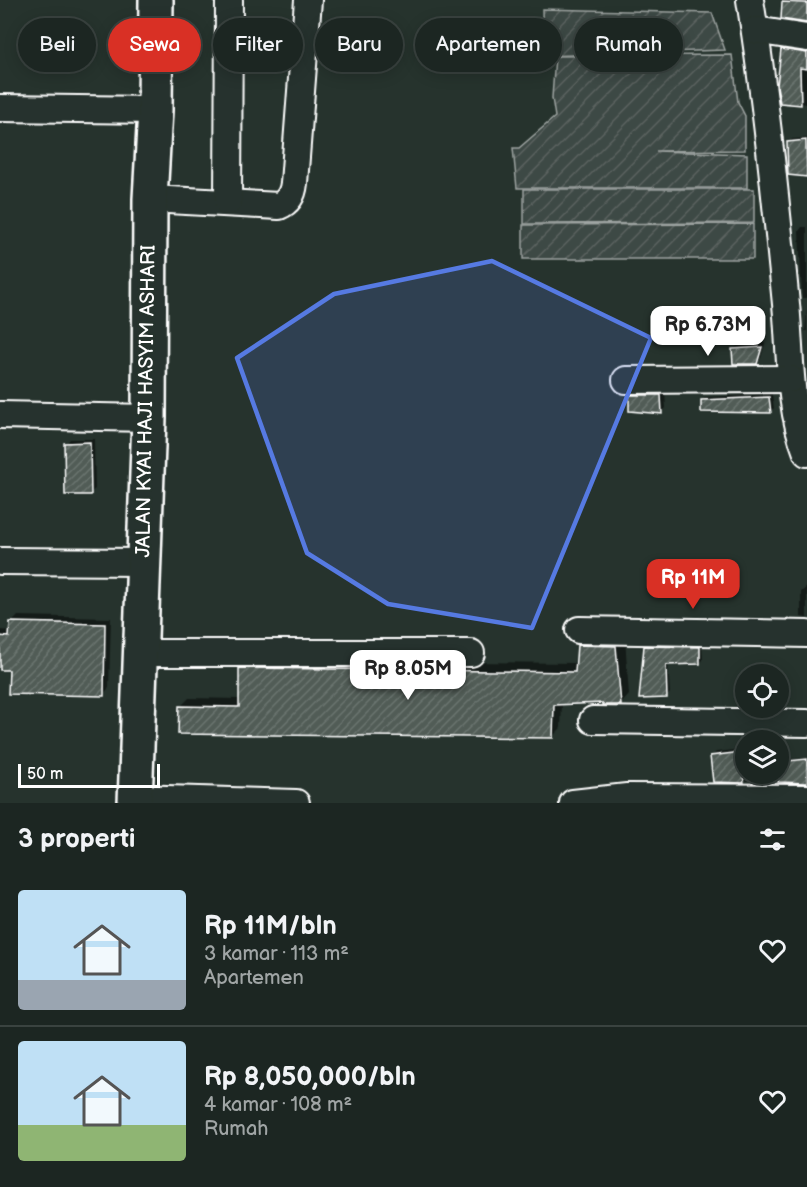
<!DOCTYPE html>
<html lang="id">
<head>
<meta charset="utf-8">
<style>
  body { margin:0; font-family:"Balsamiq Sans",sans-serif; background:#29322f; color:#f1f3f6; height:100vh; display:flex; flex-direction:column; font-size:22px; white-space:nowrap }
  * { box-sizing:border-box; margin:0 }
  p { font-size:20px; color:#a0a5a5 }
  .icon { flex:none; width:33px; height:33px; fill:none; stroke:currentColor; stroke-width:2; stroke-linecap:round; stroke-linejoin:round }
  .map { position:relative; height:803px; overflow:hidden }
  .side { display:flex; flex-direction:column; background:#1c2622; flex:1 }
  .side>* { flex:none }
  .hud { position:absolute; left:18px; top:18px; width:771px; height:54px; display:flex; gap:12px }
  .buttons { position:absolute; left:735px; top:664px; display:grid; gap:12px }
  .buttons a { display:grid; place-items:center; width:54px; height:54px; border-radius:50%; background:#1c2622; box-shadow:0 3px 15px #0003,0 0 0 2px #3a4340; font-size:30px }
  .scale { position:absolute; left:18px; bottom:15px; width:142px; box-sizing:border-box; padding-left:6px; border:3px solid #fff; border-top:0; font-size:16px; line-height:21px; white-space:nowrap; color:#fff; -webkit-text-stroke:4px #26332d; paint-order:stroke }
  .price { position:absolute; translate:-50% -51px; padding:0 14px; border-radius:12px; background:#fff; color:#222; font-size:20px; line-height:39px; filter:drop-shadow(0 2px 3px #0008) }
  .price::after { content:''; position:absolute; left:50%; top:36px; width:18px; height:14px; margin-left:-9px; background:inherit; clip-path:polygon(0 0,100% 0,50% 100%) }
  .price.on { background:#d93025; color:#fff }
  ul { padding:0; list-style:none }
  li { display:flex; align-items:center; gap:18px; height:150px; padding:0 18px }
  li+li { border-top:2px solid #3a4340 }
  li span { display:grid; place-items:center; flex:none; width:168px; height:120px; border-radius:6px; color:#555 }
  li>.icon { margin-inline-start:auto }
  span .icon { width:72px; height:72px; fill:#fffc; stroke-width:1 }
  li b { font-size:26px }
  h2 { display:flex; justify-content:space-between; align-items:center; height:72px; padding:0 18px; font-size:26px }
  .chip { padding:0 21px; border-radius:27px; background:#1c2622; box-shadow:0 3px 15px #0003,0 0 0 2px #3a4340; font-size:21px; line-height:54px }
  .chip.on { background:#d93025; color:#fff }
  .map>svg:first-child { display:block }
  .garden { fill:url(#garden-furrows); stroke:#9ea4a2; stroke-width:1.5 }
  .shadow { fill:#0007 }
  .building { fill:url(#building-hatch); stroke:#fff; stroke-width:1.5 }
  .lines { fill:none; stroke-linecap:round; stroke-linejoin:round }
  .minor-casing { stroke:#fff; stroke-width:30 }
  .highway-casing { stroke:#fff; stroke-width:38 }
  .minor { stroke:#26332d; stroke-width:26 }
  .highway { stroke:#26332d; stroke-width:33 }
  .marked { fill:#567ae2; fill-opacity:0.2; stroke:#567ae2; stroke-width:4.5; stroke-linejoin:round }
  .labels { text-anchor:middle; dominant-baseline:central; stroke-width:5; stroke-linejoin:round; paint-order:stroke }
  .street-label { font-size:20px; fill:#fff; stroke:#26332d }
</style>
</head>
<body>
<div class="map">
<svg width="807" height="803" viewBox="0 0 807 803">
  <defs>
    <pattern id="garden-furrows" width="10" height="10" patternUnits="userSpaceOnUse" patternTransform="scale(1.5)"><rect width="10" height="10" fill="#3e4944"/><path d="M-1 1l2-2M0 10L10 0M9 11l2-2" fill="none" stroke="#5b6460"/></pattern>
    <pattern id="building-hatch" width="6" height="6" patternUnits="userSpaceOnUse" patternTransform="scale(1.5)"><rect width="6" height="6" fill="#515c57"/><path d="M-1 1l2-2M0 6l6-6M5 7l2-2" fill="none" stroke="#6b7470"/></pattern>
  </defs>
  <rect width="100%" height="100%" fill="#26332d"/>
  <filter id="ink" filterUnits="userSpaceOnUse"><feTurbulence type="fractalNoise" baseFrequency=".0167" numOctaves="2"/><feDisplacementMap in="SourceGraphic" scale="12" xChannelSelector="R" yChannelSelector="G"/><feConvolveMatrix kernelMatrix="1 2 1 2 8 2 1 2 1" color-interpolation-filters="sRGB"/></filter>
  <g filter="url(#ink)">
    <g class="garden">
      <path d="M 542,9 L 712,13 L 725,50 L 543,56 Z"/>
      <path d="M 732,55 L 738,102 L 745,116 L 745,150 L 656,151 L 747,154 L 747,188 L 517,188 L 513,148 L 519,148 L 555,117 L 552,98 L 555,56 Z"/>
      <path d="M 524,189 L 754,189 L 754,223 L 524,224 Z"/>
      <path d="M 753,224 L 753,259 L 523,259 L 523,225 Z"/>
    </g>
    <g class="shadow">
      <path d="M 783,0 L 807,0 L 807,22 L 783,18 Z"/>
      <path d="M 786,46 L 807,48 L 807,104 L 781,101 L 783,50 Z"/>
      <path d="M 807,138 L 807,175 L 789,173 L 789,143 L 792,139 Z"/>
      <path d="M 802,227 L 807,227 L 807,298 L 802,298 L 799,231 Z"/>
      <path d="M 807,309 L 807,331 L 805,331 Z"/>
      <path d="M 765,343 L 761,358 L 757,363 L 734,349 L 738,345 Z"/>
      <path d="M 635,391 L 665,391 L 666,408 L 662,412 L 630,396 Z"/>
      <path d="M 772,394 L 774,408 L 770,412 L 702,400 L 706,397 Z"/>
      <path d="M 70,439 L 94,439 L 95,489 L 90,493 L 66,444 Z"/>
      <path d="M 807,587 L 807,618 L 801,617 L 801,592 Z"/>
      <path d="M 18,616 L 111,618 L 109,688 L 103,694 L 10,669 L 0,669 L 0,630 L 11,631 L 11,623 Z"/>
      <path d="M 587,636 L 625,638 L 629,695 L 621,704 L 604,701 L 562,704 L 561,728 L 553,736 L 180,707 L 189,698 L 240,699 L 240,669 L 249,660 L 577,663 L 578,645 Z"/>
      <path d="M 648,644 L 702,645 L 703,660 L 700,663 L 668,664 L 670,693 L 667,696 L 645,647 Z"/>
      <path d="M 744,749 L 746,774 L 778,774 L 778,760 L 807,758 L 807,783 L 770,780 L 714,781 L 712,756 L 716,752 Z"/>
    </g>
    <g class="building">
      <path d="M 782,2 L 807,3 L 807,23 L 781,19 Z"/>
      <path d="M 781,49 L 807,53 L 807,69 L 800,68 L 801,105 L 780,103 L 777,86 Z"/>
      <path d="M 806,140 L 807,177 L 788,175 L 787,142 Z"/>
      <path d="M 762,347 L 757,364 L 733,364 L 732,349 Z"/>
      <path d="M 629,395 L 661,395 L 662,414 L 629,411 Z"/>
      <path d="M 769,397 L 771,413 L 701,412 L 701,400 Z"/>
      <path d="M 90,442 L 91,495 L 65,495 L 64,443 Z"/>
      <path d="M 10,622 L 105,624 L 104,696 L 8,694 L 9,670 L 0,670 L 0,636 L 9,637 Z"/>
      <path d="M 577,645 L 616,646 L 621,705 L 602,705 L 602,703 L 554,705 L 553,738 L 178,734 L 179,706 L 239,707 L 239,668 L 575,672 Z"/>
      <path d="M 644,646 L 700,647 L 700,664 L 666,665 L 667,698 L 639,699 Z"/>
      <path d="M 741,752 L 744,783 L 713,782 L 710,756 Z"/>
      <path d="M 807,759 L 807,783 L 778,782 L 778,762 Z"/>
    </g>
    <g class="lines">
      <defs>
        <g id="minor">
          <path d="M 750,0 C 766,101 776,203 786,304 C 791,355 788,405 807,453"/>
          <path d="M 755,30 L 807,38"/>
          <path d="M 231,34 L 306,40"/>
          <path d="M 0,108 L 155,110"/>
          <path d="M 150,199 L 279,206 C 289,202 293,193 294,183 L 308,0"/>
          <path d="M 228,202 L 229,0"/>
          <path d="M 626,380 L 790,379"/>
          <path d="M 0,415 L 149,418"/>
          <path d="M 0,561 L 143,562"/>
          <path d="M 579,630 L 807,634"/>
          <path d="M 140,653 L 471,653"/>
          <path d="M 593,720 L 807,723"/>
          <path d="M 135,798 L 296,803"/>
          <path d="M 573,803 L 627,797 L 807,798"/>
        </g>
        <path id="highway" d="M 135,803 L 149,418 L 150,199 L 155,110 L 156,0"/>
      </defs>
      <use href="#minor" class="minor-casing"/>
      <use href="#highway" class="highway-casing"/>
      <use href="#minor" class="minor"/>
      <use href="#highway" class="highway"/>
    </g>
  </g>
  <path class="marked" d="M 492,261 L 651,338 L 532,628 L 388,604 L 307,553 L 237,358 L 334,294 Z"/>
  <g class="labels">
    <g class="street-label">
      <text transform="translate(146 401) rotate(-89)">JALAN KYAI HAJI HASYIM ASHARI</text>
    </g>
  </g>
</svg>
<div class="buttons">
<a><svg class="icon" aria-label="locate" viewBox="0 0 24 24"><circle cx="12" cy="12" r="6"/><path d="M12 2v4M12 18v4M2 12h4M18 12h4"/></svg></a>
<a><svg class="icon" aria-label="layers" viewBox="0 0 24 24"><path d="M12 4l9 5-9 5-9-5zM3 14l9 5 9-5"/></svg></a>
</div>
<div class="scale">50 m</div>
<b class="price" style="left:708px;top:357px">Rp 6.73M</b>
<b class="price on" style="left:693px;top:610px">Rp 11M</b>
<b class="price" style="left:408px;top:701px">Rp 8.05M</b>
<div class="hud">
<a class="chip">Beli</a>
<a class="chip on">Sewa</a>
<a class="chip">Filter</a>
<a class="chip">Baru</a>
<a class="chip">Apartemen</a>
<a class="chip">Rumah</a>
</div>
</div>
<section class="side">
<h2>3 properti<svg class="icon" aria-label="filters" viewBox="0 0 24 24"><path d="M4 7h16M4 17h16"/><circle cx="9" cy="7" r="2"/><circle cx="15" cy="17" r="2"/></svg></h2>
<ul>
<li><span style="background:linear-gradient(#bfe0f5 75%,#9aa5b1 0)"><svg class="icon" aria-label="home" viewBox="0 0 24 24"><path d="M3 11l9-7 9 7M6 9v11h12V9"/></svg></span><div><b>Rp 11M/bln</b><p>3 kamar · 113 m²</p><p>Apartemen</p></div><svg class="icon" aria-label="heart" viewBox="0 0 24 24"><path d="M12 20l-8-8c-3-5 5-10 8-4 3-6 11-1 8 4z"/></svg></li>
<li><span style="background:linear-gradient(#bfe0f5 70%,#8fb573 0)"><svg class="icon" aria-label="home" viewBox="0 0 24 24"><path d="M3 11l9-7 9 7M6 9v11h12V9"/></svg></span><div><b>Rp 8,050,000/bln</b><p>4 kamar · 108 m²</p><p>Rumah</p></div><svg class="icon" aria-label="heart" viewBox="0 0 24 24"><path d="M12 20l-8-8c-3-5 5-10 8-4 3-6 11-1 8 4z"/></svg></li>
</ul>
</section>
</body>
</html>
